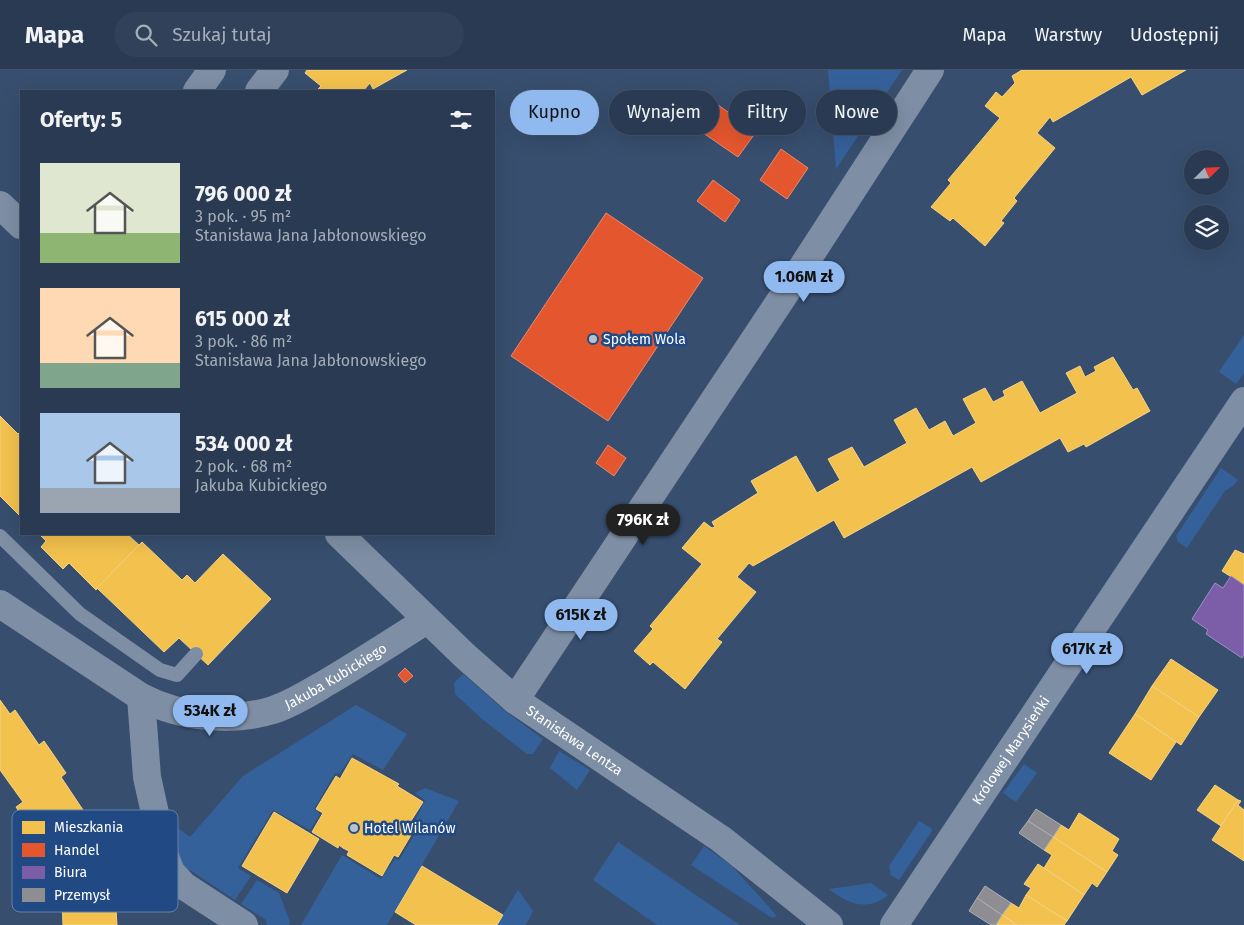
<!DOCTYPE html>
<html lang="pl">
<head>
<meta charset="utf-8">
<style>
  body { margin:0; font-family:"Fira Sans",sans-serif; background:#314159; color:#f1f3f6; height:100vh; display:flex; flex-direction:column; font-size:19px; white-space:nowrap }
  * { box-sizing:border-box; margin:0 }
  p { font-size:16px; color:#a5adb8 }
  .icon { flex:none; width:28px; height:28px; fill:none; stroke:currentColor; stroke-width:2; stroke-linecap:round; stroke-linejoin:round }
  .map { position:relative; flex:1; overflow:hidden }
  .side { position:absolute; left:20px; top:20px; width:475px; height:445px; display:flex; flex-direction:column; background:#293a52; border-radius:0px; box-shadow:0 5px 20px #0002,0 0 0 1px #455469 }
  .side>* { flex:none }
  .top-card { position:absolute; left:510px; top:20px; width:475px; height:45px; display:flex; gap:10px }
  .needle { width:32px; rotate:66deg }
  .buttons { position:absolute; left:1184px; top:80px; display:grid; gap:10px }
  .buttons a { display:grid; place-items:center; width:45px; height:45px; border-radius:50%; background:#293a52; box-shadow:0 5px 20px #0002,0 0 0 1px #455469; font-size:25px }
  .price { position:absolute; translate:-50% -42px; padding:0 11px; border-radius:18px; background:#90b9f0; color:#111; font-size:16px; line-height:32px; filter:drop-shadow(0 1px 2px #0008) }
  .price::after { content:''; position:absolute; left:50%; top:30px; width:15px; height:11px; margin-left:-8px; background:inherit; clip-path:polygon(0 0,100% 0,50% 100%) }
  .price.active { background:#222; color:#fff }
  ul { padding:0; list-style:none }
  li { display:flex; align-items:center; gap:15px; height:125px; padding:0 20px }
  li span { display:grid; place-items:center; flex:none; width:140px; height:100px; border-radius:0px; color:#555 }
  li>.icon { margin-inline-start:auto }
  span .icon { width:60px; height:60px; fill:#fffc; stroke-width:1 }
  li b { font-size:21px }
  h2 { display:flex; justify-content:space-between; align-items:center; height:60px; padding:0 20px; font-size:21px }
  .chip { padding:0 18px; border-radius:22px; background:#293a52; box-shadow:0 5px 20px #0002,0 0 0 1px #455469; font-size:18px; line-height:45px }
  .chip.active { background:#90b9f0; color:#111 }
  header { display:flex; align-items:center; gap:30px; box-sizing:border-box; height:70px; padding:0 25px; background:#293a52; border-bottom:1px solid #455469 }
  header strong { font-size:24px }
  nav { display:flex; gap:28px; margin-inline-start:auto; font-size:18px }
  .search { width:350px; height:45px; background:#314159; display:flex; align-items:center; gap:12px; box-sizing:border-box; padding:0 18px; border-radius:28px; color:#a5adb8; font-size:19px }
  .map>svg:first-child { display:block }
  .green { fill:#35619a }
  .homes { fill:#f2c14e; stroke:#f6d483 }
  .shops { fill:#e4572e; stroke:#ec896d }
  .offices { fill:#7b5ea7; stroke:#a38ec1 }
  .industry { fill:#8d8d92; stroke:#afafb3 }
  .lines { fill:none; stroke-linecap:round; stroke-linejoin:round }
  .lane { stroke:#7e8ea4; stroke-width:14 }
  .street { stroke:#7e8ea4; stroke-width:28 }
  .poi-dot { fill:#b9c1cc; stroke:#214a84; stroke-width:2 }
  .labels { text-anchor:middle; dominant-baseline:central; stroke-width:5; stroke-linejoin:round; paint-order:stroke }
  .poi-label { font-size:14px; fill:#fff; stroke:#214a84; text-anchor:start }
  .street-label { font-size:14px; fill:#fff; stroke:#214a84 }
  .key { fill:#214a84; stroke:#6480a9; stroke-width:1 }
  .key-label { font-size:14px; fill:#fff }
</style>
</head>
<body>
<header>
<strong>Mapa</strong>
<div class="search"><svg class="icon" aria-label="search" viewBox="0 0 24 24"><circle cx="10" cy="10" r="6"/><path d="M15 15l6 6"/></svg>Szukaj tutaj</div>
<nav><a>Mapa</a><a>Warstwy</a><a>Udostępnij</a></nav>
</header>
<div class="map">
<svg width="1244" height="855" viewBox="0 0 1244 855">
  <rect width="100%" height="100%" fill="#374e6e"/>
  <g class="green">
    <path d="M 828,0 L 902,0 L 836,99 Z"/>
    <path d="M 1244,265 L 1244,303 L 1236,314 L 1219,302 Z"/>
    <path d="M 1221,398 L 1238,410 L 1234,415 L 1225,421 L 1187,478 L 1178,472 L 1176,466 Z"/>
    <path d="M 463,604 L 505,641 L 543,669 L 533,684 L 527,684 L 482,649 L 455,624 L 454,613 Z"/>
    <path d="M 356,635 L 407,664 L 383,700 L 353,684 L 339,704 L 335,703 L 314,739 L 320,744 L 310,760 L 273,740 L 238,798 L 251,806 L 235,830 L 190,800 L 183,807 L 171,753 L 190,767 L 243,706 Z"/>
    <path d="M 559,681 L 590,700 L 577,720 L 550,698 Z"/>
    <path d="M 1024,694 L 1037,703 L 1016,732 L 1003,723 Z"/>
    <path d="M 425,718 L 459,731 L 387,855 L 301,855 L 342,785 L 381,809 L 395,789 L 399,790 L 421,754 L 415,751 L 425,730 L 415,723 Z"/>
    <path d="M 919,751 L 931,758 L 932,761 L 899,810 L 891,805 L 889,796 Z"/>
    <path d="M 618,772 L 740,855 L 657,855 L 593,810 Z"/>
    <path d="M 704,776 L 732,796 L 777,846 L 772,848 L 691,795 Z"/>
    <path d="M 257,810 L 279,823 L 290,852 L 289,855 L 267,855 L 266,850 L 241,834 Z"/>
    <path d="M 871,813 L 888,825 C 868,842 848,834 829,819 Z"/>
    <path d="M 518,820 L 533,841 L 526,855 L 497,855 Z"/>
  </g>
  <g class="homes">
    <path d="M 307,0 L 407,0 L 373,19 L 370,13 L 363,21 L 316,21 L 321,16 L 305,3 Z"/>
    <path d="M 1022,0 L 1186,0 L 1142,25 L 1131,7 L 1053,52 L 1050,47 L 1037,63 L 1055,78 L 1014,128 L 1017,131 L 1001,151 L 1004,153 L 985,176 L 953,148 L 950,151 L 931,137 L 951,113 L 948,110 L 1000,48 L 985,36 L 996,22 L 1002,27 L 1015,13 L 1012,6 Z"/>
    <path d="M 1113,287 L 1133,320 L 1137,318 L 1150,341 L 1086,377 L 1084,374 L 1068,382 L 1060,368 L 981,412 L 972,397 L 844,468 L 834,450 L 753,496 L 749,493 L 737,507 L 756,522 L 717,569 L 722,572 L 685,619 L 653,592 L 650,595 L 634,581 L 653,559 L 650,556 L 702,494 L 682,478 L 704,452 L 712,458 L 715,457 L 712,452 L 758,423 L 751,411 L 796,386 L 817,423 L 840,410 L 828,389 L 852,377 L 864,397 L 907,373 L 894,350 L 916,338 L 929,360 L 945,351 L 953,366 L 976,353 L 963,329 L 985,318 L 993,332 L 1005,326 L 1003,321 L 1022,311 L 1040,343 L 1077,323 L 1066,303 L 1080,296 L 1085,307 L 1096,301 L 1094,297 Z"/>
    <path d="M 0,346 L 18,364 L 21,361 L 21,447 L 0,426 Z"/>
    <path d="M 39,464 L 127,464 L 139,475 L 96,520 L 69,493 L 63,499 L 41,477 L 46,471 Z"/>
    <path d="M 142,472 L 182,510 L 187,505 L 195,513 L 223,484 L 271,529 L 208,595 L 179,568 L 164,582 L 97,518 Z"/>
    <path d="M 1235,480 L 1244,484 L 1244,515 L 1222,501 Z"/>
    <path d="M 1171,589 L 1218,620 L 1199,647 L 1152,616 Z"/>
    <path d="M 1152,616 L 1199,647 L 1181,675 L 1135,644 Z"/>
    <path d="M 0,630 L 10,644 L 15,640 L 39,675 L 44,671 L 66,703 L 61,707 L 91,752 L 46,782 L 16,737 L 23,732 L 0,700 Z"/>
    <path d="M 1135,644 L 1176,672 L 1151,710 L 1109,683 Z"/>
    <path d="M 352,688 L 399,714 L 397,716 L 423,732 L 411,751 L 417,755 L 398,787 L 394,785 L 382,806 L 347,785 L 349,781 L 343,778 L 339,775 L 338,778 L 312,762 L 323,743 L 316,739 L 336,706 L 340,709 Z"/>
    <path d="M 1215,715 L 1238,730 L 1221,756 L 1197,740 Z"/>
    <path d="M 1238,730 L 1241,731 L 1238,735 L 1244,740 L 1244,791 L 1212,770 Z"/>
    <path d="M 274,742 L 319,769 L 287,823 L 242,796 Z"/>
    <path d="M 1079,743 L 1119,769 L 1112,781 L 1118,785 L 1107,802 L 1053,767 L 1061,755 L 1069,760 Z"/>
    <path d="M 1053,767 L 1107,802 L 1097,817 L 1092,813 L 1084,825 L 1044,798 L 1052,785 L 1044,780 Z"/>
    <path d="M 1038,794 L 1084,825 L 1067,851 L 1026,825 L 1031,818 L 1024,814 Z"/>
    <path d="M 422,796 L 503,845 L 497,855 L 416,855 L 395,842 Z"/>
    <path d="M 115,824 L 117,855 L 63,855 L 62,826 Z"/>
    <path d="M 1026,825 L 1067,851 L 1064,855 L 1017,855 L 1002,845 L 1011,833 L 1019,838 Z"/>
    <path d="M 1002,845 L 1017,855 L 996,855 Z"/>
  </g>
  <g class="shops">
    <path d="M 714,32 L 756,62 L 738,87 L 696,58 Z"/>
    <path d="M 781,79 L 808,98 L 787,129 L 760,110 Z"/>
    <path d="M 713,110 L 740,130 L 725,152 L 697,131 Z"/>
    <path d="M 606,143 L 703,208 L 608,351 L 511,286 Z"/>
    <path d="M 608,375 L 626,388 L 614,406 L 596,393 Z"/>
    <path d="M 405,598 L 413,606 L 405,613 L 398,605 Z"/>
  </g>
  <path class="offices" d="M 1231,506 L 1244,515 L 1244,584 L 1242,588 L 1206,564 L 1208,560 L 1192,549 L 1215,513 L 1223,518 Z"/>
  <g class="industry">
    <path d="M 1036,739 L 1061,755 L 1053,767 L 1028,751 Z"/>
    <path d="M 1028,751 L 1053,767 L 1044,780 L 1019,763 Z"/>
    <path d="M 985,816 L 1011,833 L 1002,845 L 977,828 Z"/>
    <path d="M 977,828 L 1002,845 L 996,855 L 991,855 L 969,841 Z"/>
  </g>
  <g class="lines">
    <path class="lane" d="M 0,466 L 80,544 L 160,600 L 177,605 L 196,584"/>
    <g class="street">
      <path d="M 197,21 L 212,0"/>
      <path d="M 259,21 L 275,0"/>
      <path d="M 0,135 L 21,155"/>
      <path id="s1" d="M 339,464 L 465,586 L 515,630 L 721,769 L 829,855"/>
      <path id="s2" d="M 0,534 L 141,627 C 179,647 232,653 273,640 C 294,633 312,621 331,610 C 363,591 395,570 427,550"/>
      <path d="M 141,627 L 147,707 L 164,784 L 171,802 L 184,816 L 244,855"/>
      <path d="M 515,630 L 794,210 L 930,0"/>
      <path id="s3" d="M 894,855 L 1244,331"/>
    </g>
  </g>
  <g class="poi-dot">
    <circle cx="593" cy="269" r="5"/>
    <circle cx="354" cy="758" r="5"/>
  </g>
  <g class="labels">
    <g class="poi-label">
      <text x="603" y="269">Społem Wola</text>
      <text x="364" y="758">Hotel Wilanów</text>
    </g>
    <g class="street-label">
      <text stroke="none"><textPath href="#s2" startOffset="376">Jakuba Kubickiego</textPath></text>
      <text stroke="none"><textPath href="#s1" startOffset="314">Stanisława Lentza</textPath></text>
      <text stroke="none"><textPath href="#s3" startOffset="210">Królowej Marysieńki</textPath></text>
    </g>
  </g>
  <rect x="12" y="740" width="166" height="102" rx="8" class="key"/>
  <rect x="22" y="751" width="23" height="13" fill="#f2c14e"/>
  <rect x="22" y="773" width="23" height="14" fill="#e4572e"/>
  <rect x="22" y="796" width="23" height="13" fill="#7b5ea7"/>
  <rect x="22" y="818" width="23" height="14" fill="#8d8d92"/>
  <g class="key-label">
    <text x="54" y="762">Mieszkania</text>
    <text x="54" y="785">Handel</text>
    <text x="54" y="807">Biura</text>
    <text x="54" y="830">Przemysł</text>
  </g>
</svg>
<div class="buttons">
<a><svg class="needle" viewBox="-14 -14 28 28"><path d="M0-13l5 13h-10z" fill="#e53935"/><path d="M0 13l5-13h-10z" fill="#a5adb8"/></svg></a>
<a><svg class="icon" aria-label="layers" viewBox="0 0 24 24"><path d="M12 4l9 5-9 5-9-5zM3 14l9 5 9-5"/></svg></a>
</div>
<b class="price" style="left:804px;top:233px">1.06M zł</b>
<b class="price active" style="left:643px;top:476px">796K zł</b>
<b class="price" style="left:581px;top:571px">615K zł</b>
<b class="price" style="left:1087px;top:605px">617K zł</b>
<b class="price" style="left:210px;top:667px">534K zł</b>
<div class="top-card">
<a class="chip active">Kupno</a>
<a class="chip">Wynajem</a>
<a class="chip">Filtry</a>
<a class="chip">Nowe</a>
</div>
<section class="side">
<h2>Oferty: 5<svg class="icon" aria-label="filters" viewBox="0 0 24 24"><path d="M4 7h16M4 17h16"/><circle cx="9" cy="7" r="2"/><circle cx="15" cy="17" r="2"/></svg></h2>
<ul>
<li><span style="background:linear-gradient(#dfe7d0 70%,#8fb573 0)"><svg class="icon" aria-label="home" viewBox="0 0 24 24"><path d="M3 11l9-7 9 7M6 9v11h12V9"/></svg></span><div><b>796 000 zł</b><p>3 pok. · 95 m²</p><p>Stanisława Jana Jabłonowskiego</p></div></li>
<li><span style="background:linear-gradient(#ffd9b3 75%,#7fa58c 0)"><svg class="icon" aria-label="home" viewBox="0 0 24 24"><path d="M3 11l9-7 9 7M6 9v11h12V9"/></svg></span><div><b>615 000 zł</b><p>3 pok. · 86 m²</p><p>Stanisława Jana Jabłonowskiego</p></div></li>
<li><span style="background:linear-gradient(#a9c7e8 75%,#9aa5b1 0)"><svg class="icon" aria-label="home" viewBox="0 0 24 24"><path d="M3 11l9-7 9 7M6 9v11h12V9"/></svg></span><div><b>534 000 zł</b><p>2 pok. · 68 m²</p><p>Jakuba Kubickiego</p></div></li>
</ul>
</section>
</div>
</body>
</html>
